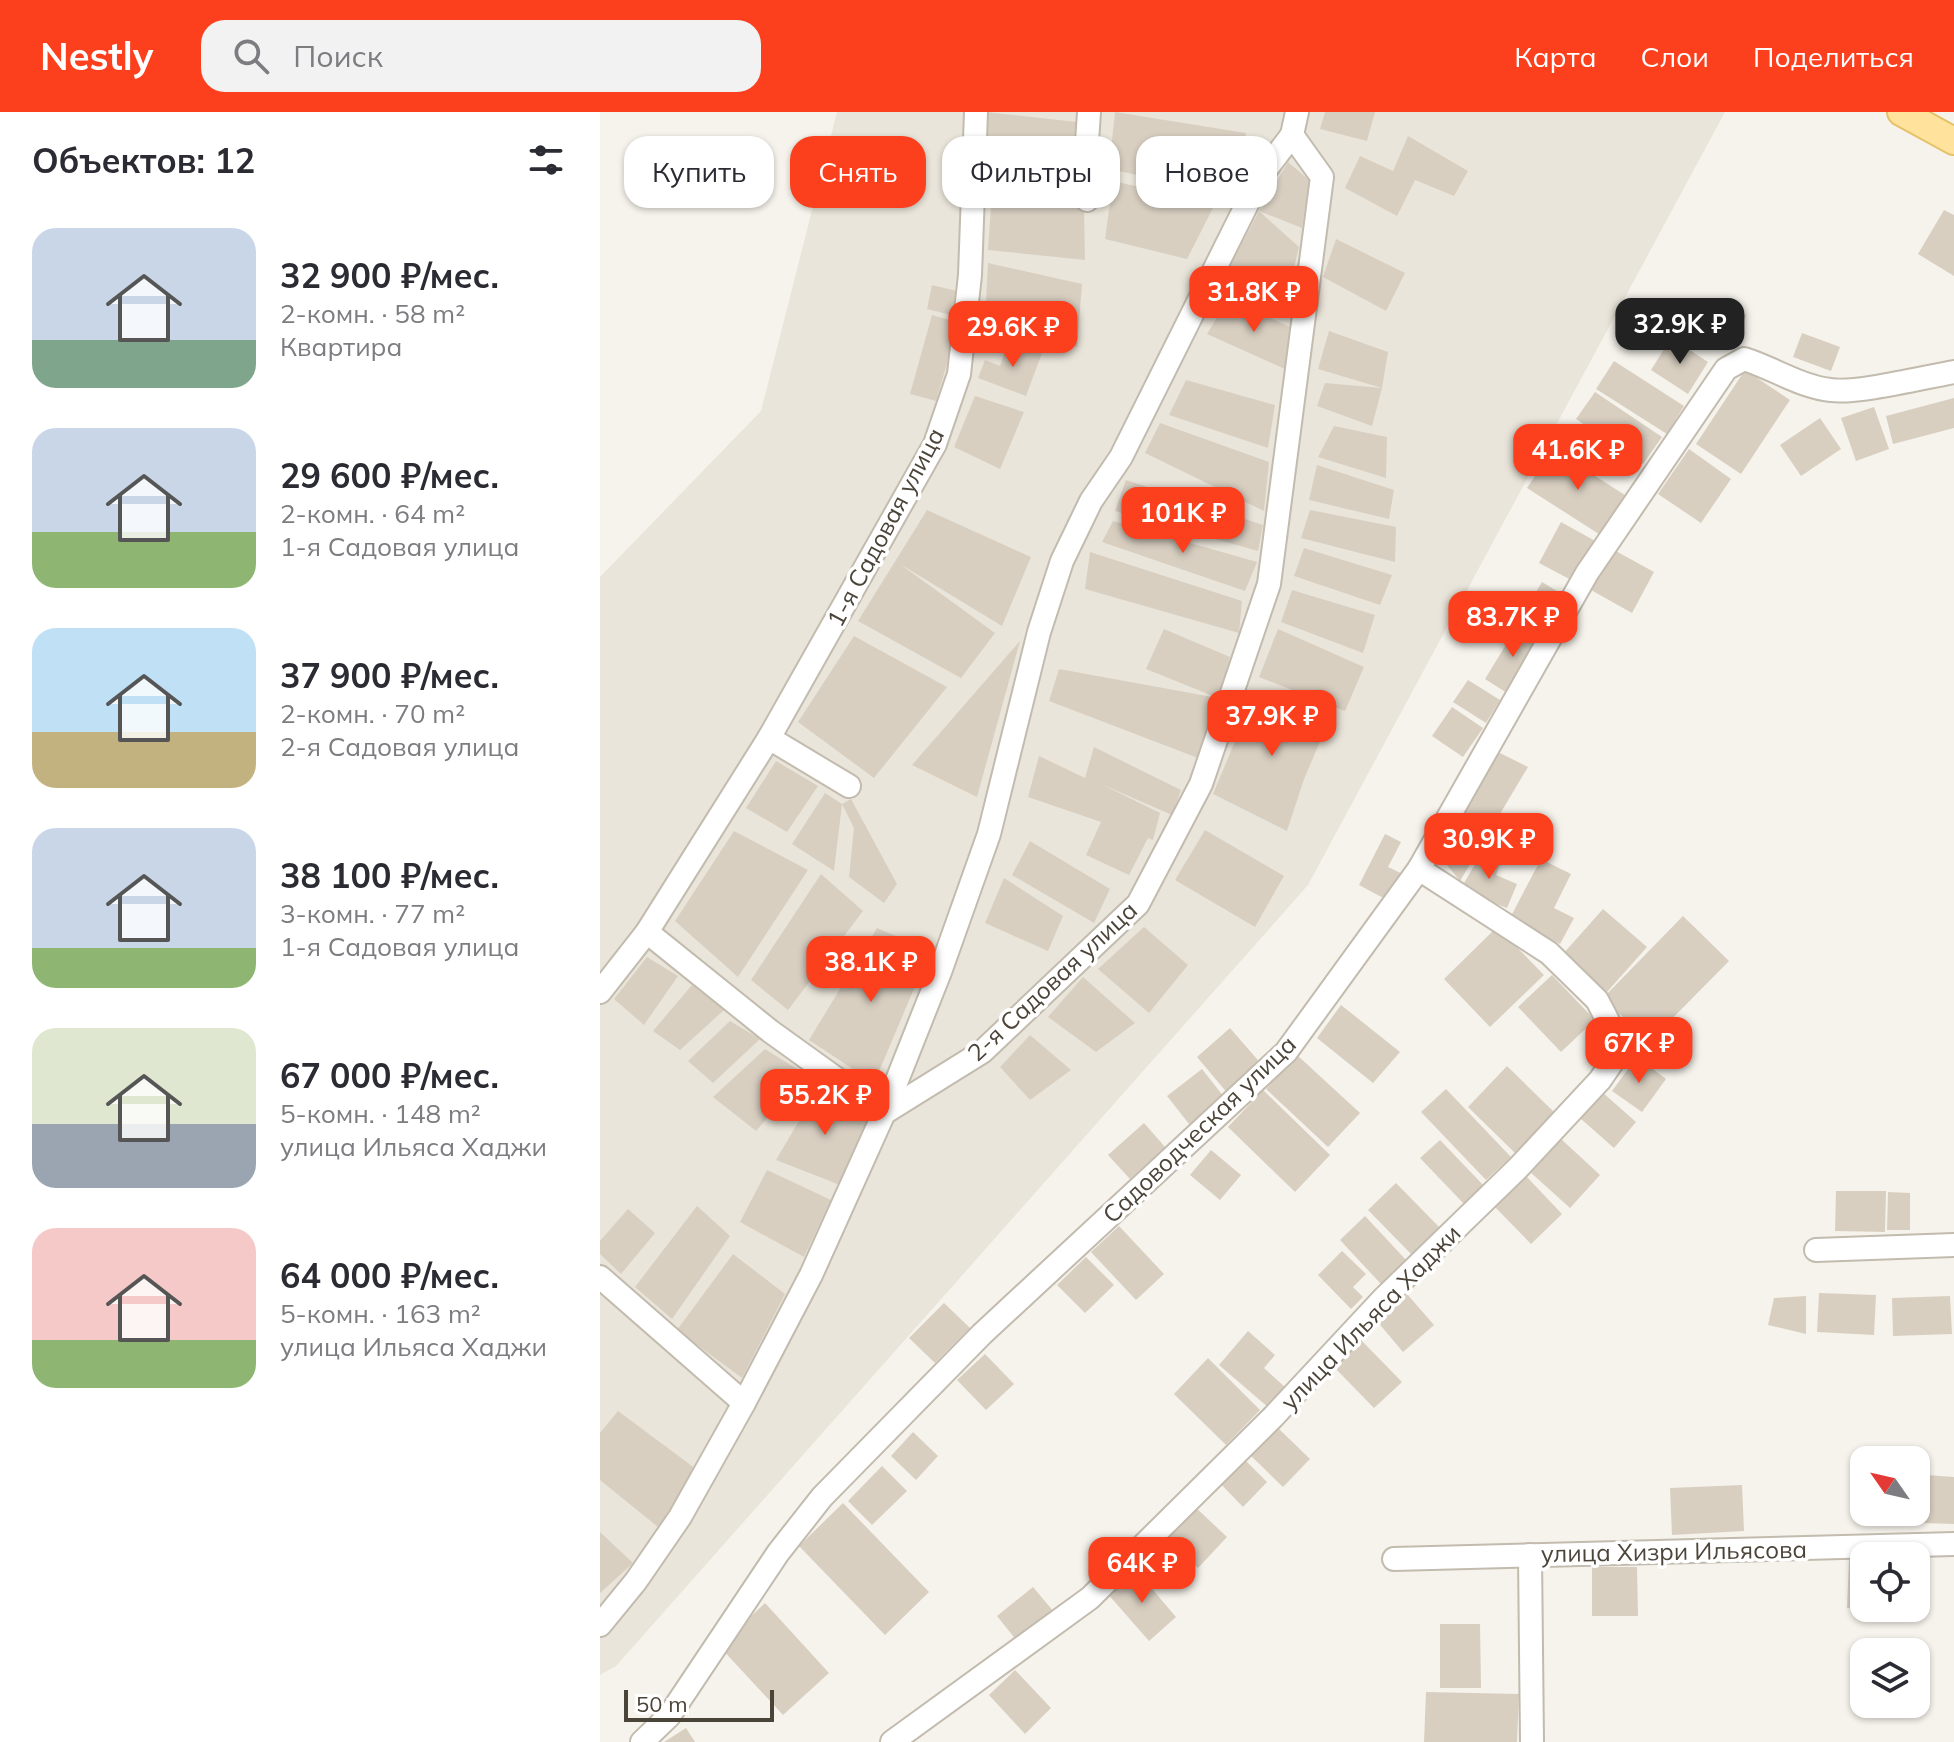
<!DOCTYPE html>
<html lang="ru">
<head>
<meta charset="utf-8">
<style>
  body { margin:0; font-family:Mulish,sans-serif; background:#f2f2f3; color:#2b2b33; height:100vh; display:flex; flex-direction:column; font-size:30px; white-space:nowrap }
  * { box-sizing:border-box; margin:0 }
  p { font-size:26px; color:#7c7c81 }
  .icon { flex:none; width:44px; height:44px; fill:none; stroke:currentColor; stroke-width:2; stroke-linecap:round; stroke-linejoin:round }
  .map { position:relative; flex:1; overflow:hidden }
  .drawer { display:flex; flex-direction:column; background:#fff; width:600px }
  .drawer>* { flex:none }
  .top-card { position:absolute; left:24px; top:24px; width:760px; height:72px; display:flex; gap:16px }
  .needle { width:52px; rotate:304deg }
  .tools { position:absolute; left:1250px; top:1334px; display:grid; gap:16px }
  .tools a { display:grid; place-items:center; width:80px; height:80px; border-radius:16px; background:#fff; box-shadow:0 2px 6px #0004; font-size:40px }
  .scale { position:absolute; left:24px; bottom:20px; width:150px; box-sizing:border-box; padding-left:8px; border:4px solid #4b4439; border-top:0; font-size:22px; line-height:28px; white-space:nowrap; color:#4b4439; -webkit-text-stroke:6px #fff; paint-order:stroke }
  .price { position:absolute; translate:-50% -68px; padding:0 18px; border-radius:16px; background:#fc3f1d; color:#fff; font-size:26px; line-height:52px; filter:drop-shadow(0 2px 4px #0008) }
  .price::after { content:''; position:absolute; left:50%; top:48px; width:24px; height:18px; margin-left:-12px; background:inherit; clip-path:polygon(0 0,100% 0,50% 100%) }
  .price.on { background:#222; color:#fff }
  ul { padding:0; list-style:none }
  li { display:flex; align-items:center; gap:24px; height:200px; padding:0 32px }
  li span { display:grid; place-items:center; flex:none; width:224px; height:160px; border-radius:24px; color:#555 }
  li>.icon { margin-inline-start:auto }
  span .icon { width:96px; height:96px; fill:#fffc; stroke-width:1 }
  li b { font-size:34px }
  h2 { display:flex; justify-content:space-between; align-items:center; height:96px; padding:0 32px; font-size:34px }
  .tag { padding:0 28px; border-radius:24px; background:#fff; box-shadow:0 2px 6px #0004; font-size:28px; line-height:72px }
  .tag.on { background:#fc3f1d; color:#fff }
  header { display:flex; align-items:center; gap:48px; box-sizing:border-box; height:112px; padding:0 40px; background:#fc3f1d; color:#fff }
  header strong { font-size:38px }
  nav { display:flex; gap:44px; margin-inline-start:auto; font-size:28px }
  .search { width:560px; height:72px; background:#f2f2f3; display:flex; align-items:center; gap:20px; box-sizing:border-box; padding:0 28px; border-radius:24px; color:#7c7c81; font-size:30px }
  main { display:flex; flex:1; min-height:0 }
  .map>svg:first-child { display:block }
  .residential { fill:#eae5da }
  .building { fill:#d8cfc1 }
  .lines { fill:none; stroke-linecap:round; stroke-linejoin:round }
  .minor-casing { stroke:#c2bbae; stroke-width:26 }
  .major-casing { stroke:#e6c16a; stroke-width:30 }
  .minor { stroke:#fff; stroke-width:22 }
  .major { stroke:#ffe39c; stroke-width:26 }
  .labels { text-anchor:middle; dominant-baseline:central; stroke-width:7; stroke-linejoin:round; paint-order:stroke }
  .street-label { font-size:24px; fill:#4b4439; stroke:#fff }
</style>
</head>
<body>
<header>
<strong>Nestly</strong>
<div class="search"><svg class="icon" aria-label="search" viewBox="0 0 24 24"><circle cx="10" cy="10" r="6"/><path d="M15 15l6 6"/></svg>Поиск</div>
<nav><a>Карта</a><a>Слои</a><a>Поделиться</a></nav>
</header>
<main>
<section class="drawer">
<h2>Объектов: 12<svg class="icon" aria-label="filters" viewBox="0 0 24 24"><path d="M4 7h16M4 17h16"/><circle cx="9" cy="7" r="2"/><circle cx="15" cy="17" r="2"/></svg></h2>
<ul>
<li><span style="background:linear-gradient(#c9d6e8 70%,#7fa58c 0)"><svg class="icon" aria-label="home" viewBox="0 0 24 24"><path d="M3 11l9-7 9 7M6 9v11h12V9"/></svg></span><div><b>32 900 ₽/мес.</b><p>2-комн. · 58 m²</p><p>Квартира</p></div></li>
<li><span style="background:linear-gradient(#c9d6e8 65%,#8fb573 0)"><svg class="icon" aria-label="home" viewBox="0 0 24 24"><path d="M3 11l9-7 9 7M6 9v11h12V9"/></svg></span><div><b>29 600 ₽/мес.</b><p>2-комн. · 64 m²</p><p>1-я Садовая улица</p></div></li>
<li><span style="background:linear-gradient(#bfe0f5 65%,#c2b280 0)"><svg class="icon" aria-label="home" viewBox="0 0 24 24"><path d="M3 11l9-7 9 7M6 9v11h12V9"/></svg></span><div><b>37 900 ₽/мес.</b><p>2-комн. · 70 m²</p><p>2-я Садовая улица</p></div></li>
<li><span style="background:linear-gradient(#c9d6e8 75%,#8fb573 0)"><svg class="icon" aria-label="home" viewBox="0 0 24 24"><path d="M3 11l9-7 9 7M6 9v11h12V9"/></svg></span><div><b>38 100 ₽/мес.</b><p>3-комн. · 77 m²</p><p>1-я Садовая улица</p></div></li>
<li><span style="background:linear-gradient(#dfe7d0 60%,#9aa5b1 0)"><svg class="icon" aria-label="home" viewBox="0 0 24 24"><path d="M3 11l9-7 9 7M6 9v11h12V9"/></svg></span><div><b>67 000 ₽/мес.</b><p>5-комн. · 148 m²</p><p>улица Ильяса Хаджи</p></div></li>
<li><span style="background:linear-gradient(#f6c9c9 70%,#8fb573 0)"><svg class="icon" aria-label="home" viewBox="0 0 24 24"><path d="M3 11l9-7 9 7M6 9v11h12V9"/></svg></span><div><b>64 000 ₽/мес.</b><p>5-комн. · 163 m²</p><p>улица Ильяса Хаджи</p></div></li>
</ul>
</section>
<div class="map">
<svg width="1354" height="1630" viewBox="0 0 1354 1630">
  <rect width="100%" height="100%" fill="#f6f3ec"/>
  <path class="residential" d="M 237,0 L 1125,0 L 708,773 L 16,1554 L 0,1563 L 0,465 L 161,299 Z"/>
  <g class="building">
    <path d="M 386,0 L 477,10 L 479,83 L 386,73 Z"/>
    <path d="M 515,0 L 646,21 L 631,83 L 509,57 Z"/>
    <path d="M 725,0 L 775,0 L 767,29 L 720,17 Z"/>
    <path d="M 808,24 L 868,59 L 854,84 L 815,68 L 797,104 L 745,76 L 760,44 L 793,59 Z"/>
    <path d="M 688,50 L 709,68 L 702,116 L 659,99 Z"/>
    <path d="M 513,69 L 615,92 L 587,147 L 505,127 Z"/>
    <path d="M 392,80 L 484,94 L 485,148 L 388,138 Z"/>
    <path d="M 1344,98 L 1354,103 L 1354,164 L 1318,142 Z"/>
    <path d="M 659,99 L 699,135 L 688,180 L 630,154 Z"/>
    <path d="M 736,127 L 805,161 L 786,199 L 723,165 Z"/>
    <path d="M 388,151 L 482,172 L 477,235 L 385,209 Z"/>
    <path d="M 332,173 L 365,181 L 359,205 L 327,197 Z"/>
    <path d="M 628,187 L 694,217 L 687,258 L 607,222 Z"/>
    <path d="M 1115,189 L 1146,203 L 1133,235 L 1103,225 Z"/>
    <path d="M 332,203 L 359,211 L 336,289 L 310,282 Z"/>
    <path d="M 729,219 L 788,240 L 782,276 L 718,257 Z"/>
    <path d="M 1202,221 L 1240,235 L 1231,259 L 1193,245 Z"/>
    <path d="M 1071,226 L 1108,250 L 1088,282 L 1051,258 Z"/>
    <path d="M 409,229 L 442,241 L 426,284 L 378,266 L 385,248 L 400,254 Z"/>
    <path d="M 1014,249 L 1084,294 L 1067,322 L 996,277 Z"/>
    <path d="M 1145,258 L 1190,288 L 1141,362 L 1096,332 Z"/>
    <path d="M 586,268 L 675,293 L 668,336 L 569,303 Z"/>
    <path d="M 725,271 L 782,276 L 772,314 L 717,294 Z"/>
    <path d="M 995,280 L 1062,325 L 1043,352 L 976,307 Z"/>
    <path d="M 375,284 L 424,300 L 400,357 L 354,335 Z"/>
    <path d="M 1354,286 L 1354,316 L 1293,332 L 1286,304 Z"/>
    <path d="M 1274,295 L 1289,337 L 1256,349 L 1241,306 Z"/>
    <path d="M 1220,306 L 1241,337 L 1201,364 L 1180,333 Z"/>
    <path d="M 560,311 L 669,350 L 664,399 L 545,341 Z"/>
    <path d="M 734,314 L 787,325 L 786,366 L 718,345 Z"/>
    <path d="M 953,337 L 1028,385 L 1002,424 L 927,376 Z"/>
    <path d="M 1089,337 L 1131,367 L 1101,411 L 1058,382 Z"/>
    <path d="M 717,353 L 794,378 L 789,407 L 709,388 Z"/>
    <path d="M 526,368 L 663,413 L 658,439 L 515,399 Z"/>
    <path d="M 327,398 L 431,445 L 402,514 L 300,452 L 395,521 L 361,566 L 258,509 Z"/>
    <path d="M 710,398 L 796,415 L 795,450 L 701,426 Z"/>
    <path d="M 513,409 L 657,450 L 645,479 L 502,430 Z"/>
    <path d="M 961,410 L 997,430 L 975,470 L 939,451 Z"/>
    <path d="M 704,436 L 792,463 L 780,493 L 694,464 Z"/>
    <path d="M 1014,438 L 1054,460 L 1032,501 L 991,478 Z"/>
    <path d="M 490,440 L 642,489 L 639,521 L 485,477 Z"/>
    <path d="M 942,470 L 965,484 L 948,512 L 926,497 Z"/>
    <path d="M 692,478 L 775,503 L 763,541 L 681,510 Z"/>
    <path d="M 918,513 L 941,526 L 907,581 L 885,567 Z"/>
    <path d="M 564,517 L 630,545 L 618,586 L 598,646 L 449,589 L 459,557 L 618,586 L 546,557 Z"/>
    <path d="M 678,517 L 764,555 L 745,599 L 659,565 Z"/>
    <path d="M 254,524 L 347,575 L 274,666 L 198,610 Z"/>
    <path d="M 420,529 L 377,685 L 312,653 Z"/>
    <path d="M 868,568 L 900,588 L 886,611 L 853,590 Z"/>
    <path d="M 656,579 L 731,604 L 704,667 L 687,719 L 613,682 Z"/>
    <path d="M 852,595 L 883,616 L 863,645 L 832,624 Z"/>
    <path d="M 494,635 L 581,678 L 572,703 L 501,672 L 560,701 L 553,728 L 548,726 L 529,763 L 486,743 L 501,710 L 428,685 L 439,644 L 485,666 Z"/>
    <path d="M 898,640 L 928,655 L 860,769 L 839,743 Z"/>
    <path d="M 176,649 L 218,674 L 187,720 L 146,696 Z"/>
    <path d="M 225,681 L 242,692 L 234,759 L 192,732 Z"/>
    <path d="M 251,687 L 297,772 L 284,791 L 249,765 L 254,716 L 242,692 Z"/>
    <path d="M 605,718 L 684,764 L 655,815 L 575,768 Z"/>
    <path d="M 134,719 L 208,758 L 138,865 L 75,809 Z"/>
    <path d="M 785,722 L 801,730 L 788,755 L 803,762 L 789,789 L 759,773 Z"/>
    <path d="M 430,729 L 510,777 L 494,811 L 412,763 Z"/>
    <path d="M 884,737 L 901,748 L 896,763 L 917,772 L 907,796 L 860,778 Z"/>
    <path d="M 941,747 L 971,762 L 954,796 L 974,806 L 960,832 L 910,806 Z"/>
    <path d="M 221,762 L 263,799 L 188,898 L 151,868 Z"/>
    <path d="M 404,766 L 463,804 L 448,839 L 385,811 Z"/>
    <path d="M 1003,797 L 1047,835 L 1007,880 L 963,842 Z"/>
    <path d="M 1083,804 L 1129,849 L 1049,930 L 1003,886 Z"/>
    <path d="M 544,815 L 588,853 L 549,901 L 498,857 Z"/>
    <path d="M 897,815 L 944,863 L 890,915 L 844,867 Z"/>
    <path d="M 277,816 L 330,839 L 274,971 L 209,928 Z"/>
    <path d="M 47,845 L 78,864 L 44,913 L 14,887 Z"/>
    <path d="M 952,863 L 995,908 L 961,940 L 918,895 Z"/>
    <path d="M 483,865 L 535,911 L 496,940 L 448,905 Z"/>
    <path d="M 92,873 L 124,898 L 80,938 L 53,919 Z"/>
    <path d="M 741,893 L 800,940 L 773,971 L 717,926 Z"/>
    <path d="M 130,909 L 160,927 L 113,971 L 88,949 Z"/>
    <path d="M 630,916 L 663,954 L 629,983 L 597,945 Z"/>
    <path d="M 430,923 L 471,958 L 430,988 L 400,955 Z"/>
    <path d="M 165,937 L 205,962 L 156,1019 L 113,985 Z"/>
    <path d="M 697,943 L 760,1001 L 728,1035 L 666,977 Z"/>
    <path d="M 1037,945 L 1066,967 L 1042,1000 L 1012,979 Z"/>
    <path d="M 907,954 L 955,1001 L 916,1042 L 868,995 Z"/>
    <path d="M 602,957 L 624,985 L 589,1012 L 567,984 Z"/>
    <path d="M 220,973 L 269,1006 L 240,1073 L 176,1048 Z"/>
    <path d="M 846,977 L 911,1045 L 886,1068 L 821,1000 Z"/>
    <path d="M 663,978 L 730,1043 L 695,1080 L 628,1015 Z"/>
    <path d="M 1002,980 L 1036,1010 L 1014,1036 L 980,1006 Z"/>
    <path d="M 544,1011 L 565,1035 L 530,1067 L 508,1043 Z"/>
    <path d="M 960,1026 L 1000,1063 L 970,1096 L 929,1059 Z"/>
    <path d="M 840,1028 L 884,1074 L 865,1093 L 820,1046 Z"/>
    <path d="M 611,1038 L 641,1063 L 620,1088 L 590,1063 Z"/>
    <path d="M 167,1058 L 231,1088 L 204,1145 L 140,1110 Z"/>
    <path d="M 925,1063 L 962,1102 L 931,1132 L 894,1094 Z"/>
    <path d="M 796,1071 L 842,1118 L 814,1145 L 768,1098 Z"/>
    <path d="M 1236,1079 L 1286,1079 L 1285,1120 L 1235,1119 Z"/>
    <path d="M 1288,1080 L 1310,1081 L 1310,1118 L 1287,1118 Z"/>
    <path d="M 97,1094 L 130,1124 L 72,1207 L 35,1175 Z"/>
    <path d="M 28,1097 L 55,1121 L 21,1162 L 0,1142 L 0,1129 Z"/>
    <path d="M 765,1104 L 807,1149 L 781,1172 L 740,1128 Z"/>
    <path d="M 519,1114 L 564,1162 L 536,1188 L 491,1140 Z"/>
    <path d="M 742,1139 L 766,1162 L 753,1175 L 763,1185 L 751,1197 L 718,1163 Z"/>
    <path d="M 133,1142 L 185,1182 L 142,1266 L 77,1218 Z"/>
    <path d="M 486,1145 L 514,1173 L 485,1201 L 457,1173 Z"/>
    <path d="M 1219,1181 L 1276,1183 L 1274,1223 L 1217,1220 Z"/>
    <path d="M 807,1182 L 834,1213 L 803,1240 L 776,1208 Z"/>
    <path d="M 1206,1184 L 1206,1222 L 1168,1213 L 1174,1186 Z"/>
    <path d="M 1350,1184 L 1352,1222 L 1293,1224 L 1292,1186 Z"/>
    <path d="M 344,1191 L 370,1216 L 335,1251 L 309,1226 Z"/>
    <path d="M 648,1219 L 675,1243 L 664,1256 L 686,1276 L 669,1296 L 619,1253 Z"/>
    <path d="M 760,1227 L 802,1270 L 774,1296 L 732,1253 Z"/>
    <path d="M 385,1242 L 414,1272 L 386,1298 L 357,1268 Z"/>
    <path d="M 608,1246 L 660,1298 L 626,1333 L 574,1282 Z"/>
    <path d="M 18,1299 L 96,1357 L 58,1415 L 0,1368 L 0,1321 Z"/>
    <path d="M 677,1315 L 710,1347 L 683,1375 L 650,1343 Z"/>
    <path d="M 313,1320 L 338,1344 L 316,1368 L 291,1344 Z"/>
    <path d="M 641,1344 L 667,1370 L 643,1395 L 617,1368 Z"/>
    <path d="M 282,1354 L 307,1379 L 272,1413 L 248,1389 Z"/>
    <path d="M 1327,1363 L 1354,1365 L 1354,1412 L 1324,1411 Z"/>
    <path d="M 1142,1373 L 1144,1419 L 1072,1423 L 1070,1376 Z"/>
    <path d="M 243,1391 L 329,1480 L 285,1523 L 199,1434 Z"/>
    <path d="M 593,1393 L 627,1425 L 598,1456 L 564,1424 Z"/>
    <path d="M 0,1420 L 33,1451 L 0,1481 Z"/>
    <path d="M 1249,1448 L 1264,1448 L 1264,1497 L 1247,1496 Z"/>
    <path d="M 992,1455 L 1037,1455 L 1038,1504 L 992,1504 Z"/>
    <path d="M 535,1457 L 576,1505 L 549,1529 L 507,1481 Z"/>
    <path d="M 433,1475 L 454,1500 L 417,1529 L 397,1504 Z"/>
    <path d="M 165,1491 L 229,1561 L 183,1603 L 119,1534 Z"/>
    <path d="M 840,1512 L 880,1512 L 881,1576 L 840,1576 Z"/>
    <path d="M 415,1558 L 451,1596 L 425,1622 L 389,1583 Z"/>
    <path d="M 826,1580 L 919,1582 L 917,1630 L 824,1630 Z"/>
    <path d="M 86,1616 L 95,1630 L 64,1630 Z"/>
  </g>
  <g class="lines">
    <defs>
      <g id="minor">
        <path d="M 487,88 L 486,45 L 489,0"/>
        <path d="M 169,626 L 249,674"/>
        <path d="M 47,820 L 170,919 L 284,1001 L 340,860 L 389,722 L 439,520 L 462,449 L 491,389 L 521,345 L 661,64 L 692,23"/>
        <path d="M 0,880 L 47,820 L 169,626 L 335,332 L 359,262 L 370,163 L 376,0"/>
        <path d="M 1216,1138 L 1354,1133"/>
        <path d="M 0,1165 L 144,1291"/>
        <path d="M 930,1443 L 932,1630"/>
        <path d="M 794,1447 L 1354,1432"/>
        <path d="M 0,1513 L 36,1469 L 80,1405 L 144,1291 L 211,1163 L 284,1001 L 382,940 L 538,792 L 601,672 L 669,472 L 722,65 L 692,23 L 697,0"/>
        <path d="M 42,1630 L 69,1604 L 178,1441 L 222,1385 L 382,1222 L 686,940 L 819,757 L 987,461 L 1126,257 L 1144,247 C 1173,256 1201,275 1231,278 C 1256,282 1325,265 1354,260"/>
        <path d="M 292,1630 L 490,1486 L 673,1305 L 783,1187 L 918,1056 L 1000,968 L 1015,946 L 1018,928 L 997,888 L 949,841 L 819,757"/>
      </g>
      <path id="major" d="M 1301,0 L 1354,29"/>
    </defs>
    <use href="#minor" class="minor-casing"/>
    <use href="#major" class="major-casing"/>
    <use href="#minor" class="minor"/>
    <use href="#major" class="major"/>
  </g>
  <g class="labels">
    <g class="street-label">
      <text transform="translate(285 415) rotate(-62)">1-я Садовая улица</text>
      <text transform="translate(452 869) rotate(-43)">2-я Садовая улица</text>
      <text transform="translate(599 1017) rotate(-44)">Садоводческая улица</text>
      <text transform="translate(770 1205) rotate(-46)">улица Ильяса Хаджи</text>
      <text transform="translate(1074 1439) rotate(-1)">улица Хизри Ильясова</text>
    </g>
  </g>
</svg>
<div class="tools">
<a><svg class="needle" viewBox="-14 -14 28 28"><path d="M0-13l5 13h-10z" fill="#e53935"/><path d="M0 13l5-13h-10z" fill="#7c7c81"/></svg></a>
<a><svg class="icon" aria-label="locate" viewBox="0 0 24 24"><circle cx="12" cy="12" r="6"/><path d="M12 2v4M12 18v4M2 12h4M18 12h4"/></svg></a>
<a><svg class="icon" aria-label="layers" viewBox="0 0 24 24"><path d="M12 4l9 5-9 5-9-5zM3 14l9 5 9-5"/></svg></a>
</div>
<div class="scale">50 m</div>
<b class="price" style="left:654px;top:222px">31.8K ₽</b>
<b class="price on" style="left:1080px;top:254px">32.9K ₽</b>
<b class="price" style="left:413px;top:257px">29.6K ₽</b>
<b class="price" style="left:978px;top:380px">41.6K ₽</b>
<b class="price" style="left:583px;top:443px">101K ₽</b>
<b class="price" style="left:913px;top:547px">83.7K ₽</b>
<b class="price" style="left:672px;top:646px">37.9K ₽</b>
<b class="price" style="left:889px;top:769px">30.9K ₽</b>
<b class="price" style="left:271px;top:892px">38.1K ₽</b>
<b class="price" style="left:1039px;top:973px">67K ₽</b>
<b class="price" style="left:225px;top:1025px">55.2K ₽</b>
<b class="price" style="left:542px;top:1493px">64K ₽</b>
<div class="top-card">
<a class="tag">Купить</a>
<a class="tag on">Снять</a>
<a class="tag">Фильтры</a>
<a class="tag">Новое</a>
</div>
</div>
</main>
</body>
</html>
